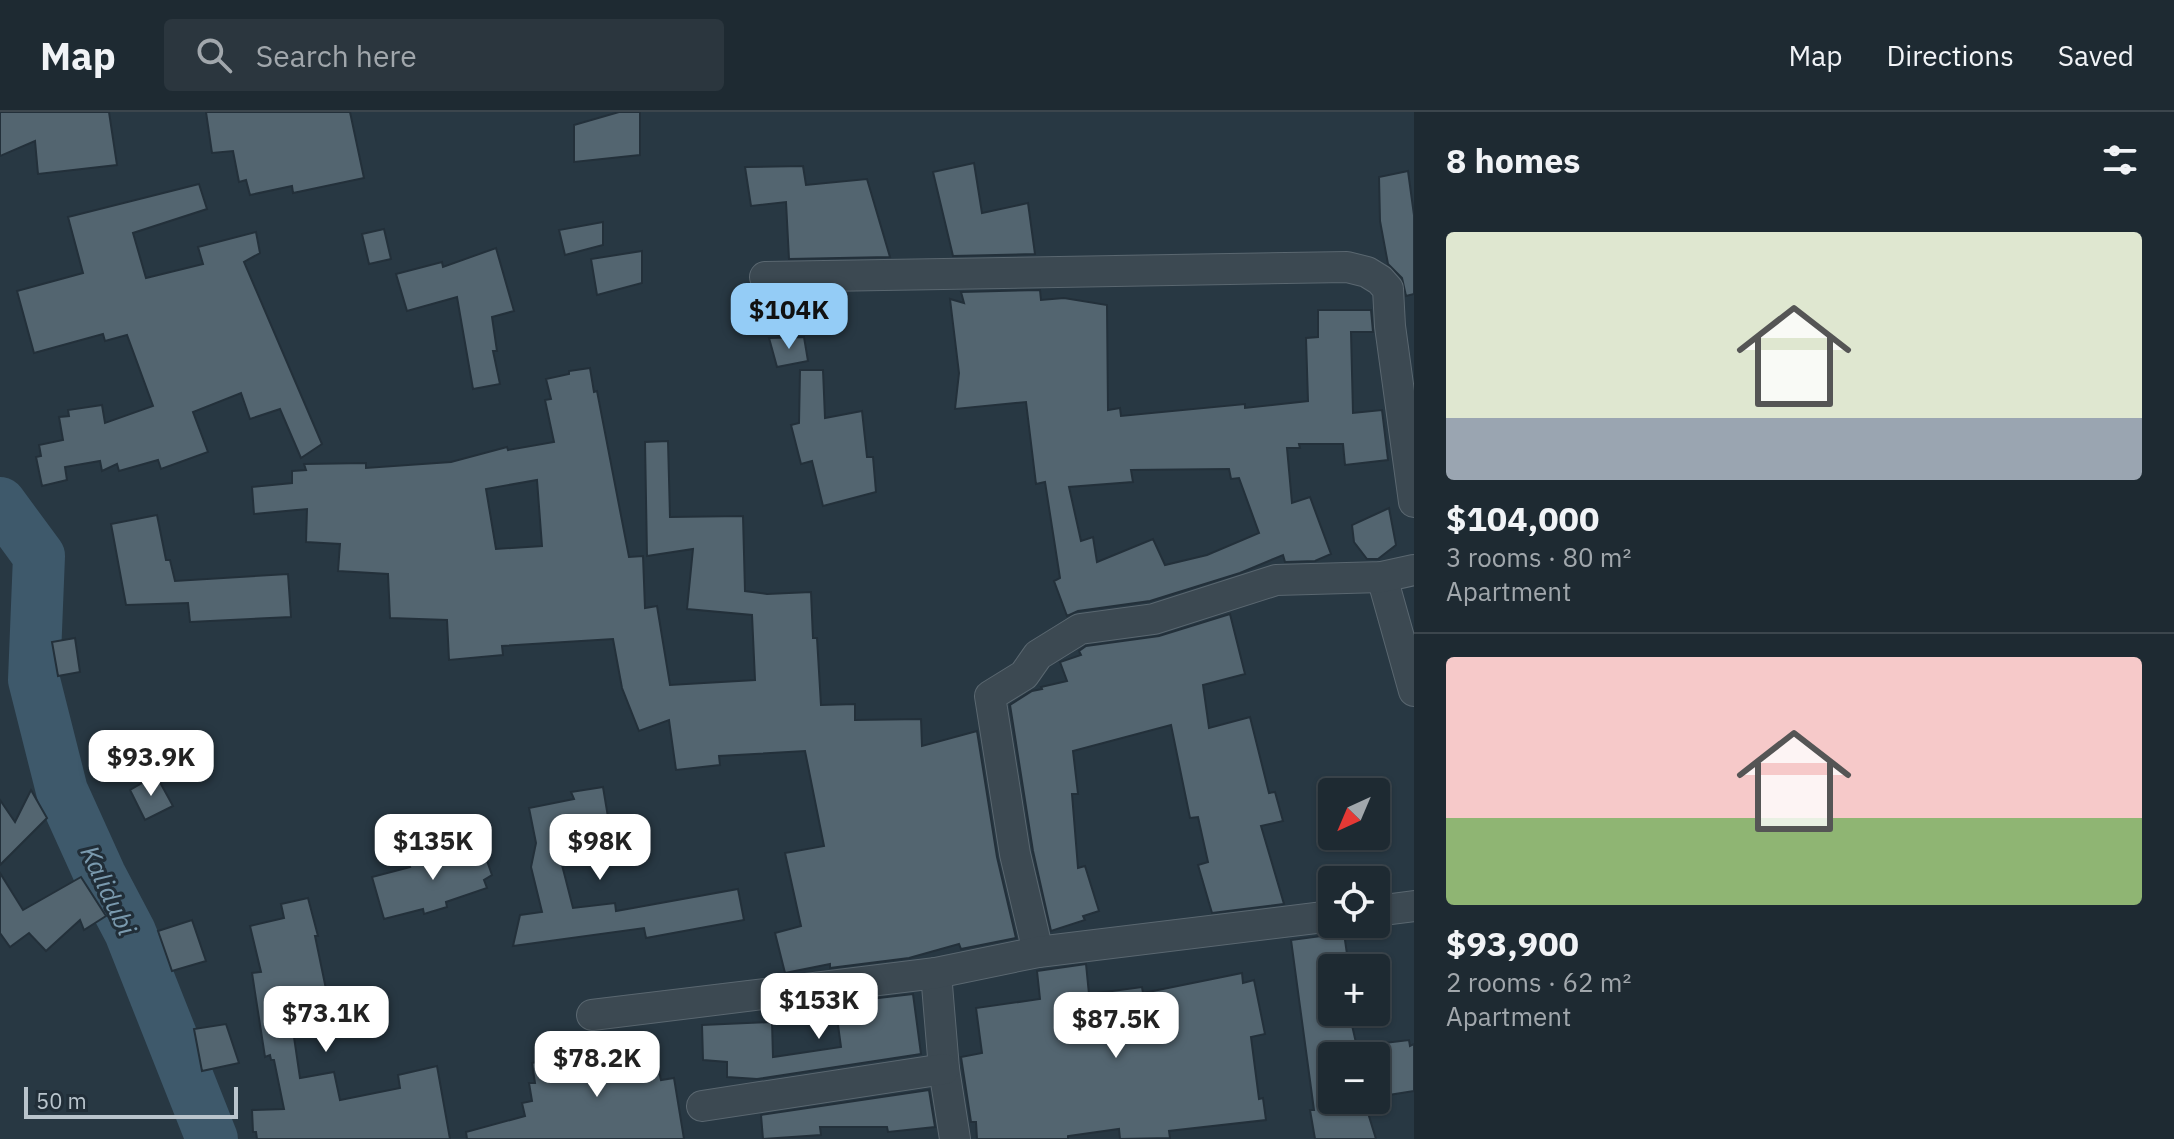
<!DOCTYPE html>
<html lang="en">
<head>
<meta charset="utf-8">
<style>
  body { margin:0; font-family:"IBM Plex Sans",sans-serif; background:#2b363e; color:#f1f3f6; height:100vh; display:flex; flex-direction:column; font-size:30px; white-space:nowrap }
  * { box-sizing:border-box; margin:0 }
  p { font-size:26px; color:#a1a7ac }
  .icon { flex:none; width:44px; height:44px; fill:none; stroke:currentColor; stroke-width:2; stroke-linecap:round; stroke-linejoin:round }
  .map { position:relative; flex:1; overflow:hidden }
  .drawer { display:flex; flex-direction:column; background:#1e2a32; width:760px }
  .drawer>* { flex:none }
  .needle { width:52px; rotate:224deg }
  .controls { position:absolute; left:1318px; top:666px; display:grid; gap:16px }
  .controls a { display:grid; place-items:center; width:72px; height:72px; border-radius:8px; background:#1e2a32; box-shadow:0 2px 6px #0004,0 0 0 2px #3c464d; font-size:40px }
  .scale { position:absolute; left:24px; bottom:20px; width:214px; box-sizing:border-box; padding-left:8px; border:4px solid #b9c4cc; border-top:0; font-size:22px; line-height:28px; white-space:nowrap; color:#b9c4cc; -webkit-text-stroke:6px #212e38; paint-order:stroke }
  .price { position:absolute; translate:-50% -68px; padding:0 18px; border-radius:16px; background:#fff; color:#222; font-size:26px; line-height:52px; filter:drop-shadow(0 2px 4px #0008) }
  .price::after { content:''; position:absolute; left:50%; top:48px; width:24px; height:18px; margin-left:-12px; background:inherit; clip-path:polygon(0 0,100% 0,50% 100%) }
  .price.active { background:#94ccf6; color:#111 }
  ul { padding:0; list-style:none }
  li { display:grid; align-content:center; gap:16px; height:424px; padding:0 32px }
  li+li { border-top:2px solid #3c464d }
  li span { display:grid; place-items:center; height:248px; border-radius:8px; color:#555 }
  li>.icon { margin-inline-start:auto }
  span .icon { width:144px; height:144px; fill:#fffc; stroke-width:1 }
  li b { font-size:34px }
  h2 { display:flex; justify-content:space-between; align-items:center; height:96px; padding:0 32px; font-size:34px }
  header { display:flex; align-items:center; gap:48px; box-sizing:border-box; height:112px; padding:0 40px; background:#1e2a32; border-bottom:2px solid #3c464d }
  header strong { font-size:38px }
  nav { display:flex; gap:44px; margin-inline-start:auto; font-size:28px }
  .search { width:560px; height:72px; background:#2b363e; display:flex; align-items:center; gap:20px; box-sizing:border-box; padding:0 28px; border-radius:8px; color:#a1a7ac; font-size:30px }
  main { display:flex; flex:1; min-height:0 }
  .map>svg:first-child { display:block }
  .lines { fill:none; stroke-linecap:round; stroke-linejoin:round }
  .river { stroke:#3e596b; stroke-width:52 }
  .building { fill:#536570; stroke:#23303a; stroke-width:2; fill-rule:evenodd }
  .minor-casing { stroke:#5a6770; stroke-width:32 }
  .minor { stroke:#3c4952; stroke-width:30 }
  .labels { text-anchor:middle; dominant-baseline:central; stroke-width:6; stroke-linejoin:round; paint-order:stroke }
  .water-label { font-size:26px; font-style:italic; fill:#7a9aae; stroke:#212e38 }
</style>
</head>
<body>
<header>
<strong>Map</strong>
<div class="search"><svg class="icon" aria-label="search" viewBox="0 0 24 24"><circle cx="10" cy="10" r="6"/><path d="M15 15l6 6"/></svg>Search here</div>
<nav><a>Map</a><a>Directions</a><a>Saved</a></nav>
</header>
<main>
<div class="map">
<svg width="1414" height="1027" viewBox="0 0 1414 1027">
  <rect width="100%" height="100%" fill="#283843"/>
  <g class="lines">
    <path class="river" d="M 0,391 L 39,444 L 34,568 L 62,679 L 100,763 L 130,820 L 212,1027"/>
  </g>
  <g class="building">
    <path d="M 0,0 L 109,0 L 117,53 L 38,62 L 35,29 L 0,44 Z"/>
    <path d="M 206,0 L 350,0 L 364,66 L 293,81 L 292,74 L 250,83 L 246,68 L 239,70 L 233,39 L 212,41 Z"/>
    <path d="M 619,0 L 640,0 L 640,43 L 574,50 L 574,13 Z"/>
    <path d="M 974,51 L 982,101 L 1028,91 L 1035,142 L 953,144 L 933,60 Z"/>
    <path d="M 803,54 L 806,73 L 867,67 L 890,145 L 789,147 L 786,90 L 751,94 L 745,55 Z"/>
    <path d="M 1408,59 L 1414,103 L 1414,182 L 1406,184 L 1402,166 L 1388,152 L 1380,109 L 1379,65 Z"/>
    <path d="M 199,72 L 207,97 L 133,121 L 146,166 L 203,152 L 198,135 L 256,120 L 260,141 L 244,150 L 322,332 L 301,346 L 280,297 L 250,307 L 241,281 L 193,300 L 208,340 L 161,357 L 158,348 L 119,359 L 117,352 L 102,359 L 100,349 L 65,355 L 67,368 L 42,374 L 36,345 L 41,344 L 39,333 L 63,328 L 59,305 L 69,304 L 68,298 L 102,293 L 105,311 L 153,294 L 127,223 L 105,229 L 103,222 L 34,241 L 17,179 L 83,161 L 68,105 Z"/>
    <path d="M 603,110 L 603,133 L 565,143 L 559,118 Z"/>
    <path d="M 384,117 L 391,147 L 369,152 L 362,122 Z"/>
    <path d="M 496,136 L 514,199 L 492,205 L 497,239 L 493,239 L 500,272 L 473,277 L 457,185 L 407,199 L 396,162 L 442,150 L 443,155 Z"/>
    <path d="M 642,139 L 642,171 L 597,183 L 591,147 Z"/>
    <path d="M 1040,178 L 1041,188 L 1064,186 L 1107,193 L 1108,298 L 1120,296 L 1121,304 L 1245,292 L 1245,296 L 1308,289 L 1306,226 L 1318,225 L 1318,198 L 1371,198 L 1373,220 L 1351,220 L 1353,301 L 1382,298 L 1388,348 L 1345,353 L 1343,332 L 1299,332 L 1300,336 L 1287,336 L 1292,391 L 1310,385 L 1331,442 L 1315,449 L 1285,450 L 1283,443 L 1240,461 L 1150,489 L 1078,499 L 1067,504 L 1054,469 L 1060,466 L 1045,370 L 1036,372 L 1026,290 L 955,297 L 959,261 L 950,187 L 964,191 L 961,180 ZM 1229,357 L 1231,367 L 1239,366 L 1259,421 L 1207,443 L 1165,453 L 1153,427 L 1097,450 L 1093,425 L 1081,429 L 1069,375 L 1133,370 L 1131,358 Z"/>
    <path d="M 804,225 L 808,249 L 777,255 L 769,226 Z"/>
    <path d="M 590,256 L 594,280 L 597,279 L 629,445 L 643,444 L 645,496 L 657,494 L 670,573 L 755,568 L 752,503 L 687,497 L 693,437 L 647,444 L 645,330 L 668,329 L 670,405 L 743,404 L 745,479 L 767,482 L 811,480 L 813,526 L 817,526 L 821,593 L 855,592 L 855,608 L 921,607 L 922,634 L 977,619 L 997,745 L 1016,826 L 961,837 L 959,832 L 909,846 L 830,856 L 830,852 L 785,861 L 775,821 L 801,814 L 785,741 L 824,734 L 805,639 L 719,644 L 720,653 L 676,658 L 669,608 L 639,619 L 622,576 L 613,527 L 502,534 L 503,543 L 449,548 L 447,508 L 390,506 L 388,462 L 338,459 L 340,432 L 306,430 L 307,397 L 254,402 L 252,375 L 292,371 L 292,359 L 306,358 L 304,352 L 366,351 L 366,356 L 451,350 L 507,335 L 508,338 L 554,330 L 545,288 L 551,287 L 546,267 L 569,262 L 569,259 ZM 537,368 L 542,434 L 496,437 L 486,377 Z"/>
    <path d="M 800,258 L 823,258 L 825,306 L 862,299 L 867,345 L 873,345 L 876,380 L 823,394 L 812,349 L 801,352 L 791,313 L 799,311 Z"/>
    <path d="M 1389,396 L 1396,433 L 1378,447 L 1367,447 L 1354,430 L 1352,413 Z"/>
    <path d="M 157,403 L 166,448 L 170,448 L 175,469 L 288,462 L 291,505 L 190,510 L 188,491 L 126,493 L 111,412 Z"/>
    <path d="M 1230,502 L 1245,562 L 1203,573 L 1209,616 L 1250,605 L 1269,681 L 1275,680 L 1283,709 L 1261,714 L 1284,792 L 1212,801 L 1198,753 L 1208,750 L 1198,705 L 1190,706 L 1171,613 L 1073,639 L 1078,682 L 1072,682 L 1078,756 L 1085,754 L 1099,799 L 1083,804 L 1085,808 L 1051,819 L 1033,739 L 1010,593 L 1032,579 L 1042,577 L 1041,575 L 1067,569 L 1060,550 L 1081,543 L 1079,539 L 1086,534 L 1159,524 Z"/>
    <path d="M 75,526 L 80,560 L 58,564 L 52,530 Z"/>
    <path d="M 156,663 L 173,694 L 145,708 L 130,678 Z"/>
    <path d="M 603,675 L 610,717 L 600,719 L 605,743 L 562,753 L 573,796 L 615,791 L 616,799 L 738,777 L 744,808 L 646,826 L 644,816 L 513,834 L 520,803 L 542,800 L 531,755 L 536,731 L 529,696 L 574,687 L 571,680 Z"/>
    <path d="M 31,678 L 47,706 L 0,753 L 0,688 L 15,710 Z"/>
    <path d="M 480,729 L 492,763 L 484,768 L 487,776 L 446,790 L 447,795 L 424,802 L 423,797 L 384,807 L 372,765 L 410,755 L 408,751 L 431,744 L 432,746 Z"/>
    <path d="M 0,761 L 23,798 L 81,765 L 106,804 L 84,818 L 80,808 L 46,839 L 29,821 L 10,835 L 0,821 Z"/>
    <path d="M 308,786 L 318,824 L 315,824 L 326,877 L 288,884 L 300,966 L 334,960 L 340,988 L 400,976 L 398,963 L 437,954 L 450,1027 L 257,1027 L 256,1020 L 253,1020 L 252,998 L 284,997 L 274,948 L 271,948 L 270,943 L 265,945 L 252,861 L 261,860 L 250,814 L 284,806 L 281,792 Z"/>
    <path d="M 192,808 L 206,849 L 172,859 L 158,819 Z"/>
    <path d="M 1344,821 L 1349,856 L 1332,856 L 1332,900 L 1349,900 L 1359,944 L 1332,944 L 1332,988 L 1364,988 L 1376,1027 L 1315,1027 L 1310,998 L 1314,998 L 1291,828 Z"/>
    <path d="M 1086,852 L 1089,882 L 1142,875 L 1143,881 L 1242,861 L 1243,871 L 1254,868 L 1265,922 L 1251,925 L 1259,987 L 1263,986 L 1266,1008 L 1169,1019 L 1170,1026 L 1120,1027 L 1119,1017 L 1068,1024 L 1068,1027 L 977,1027 L 976,1010 L 971,1010 L 961,945 L 982,941 L 976,896 L 1040,887 L 1037,859 Z"/>
    <path d="M 913,882 L 921,942 L 757,967 L 727,965 L 727,950 L 703,948 L 702,913 L 772,910 L 773,945 L 841,935 L 835,891 Z"/>
    <path d="M 226,912 L 239,951 L 202,959 L 194,917 Z"/>
    <path d="M 651,925 L 661,968 L 674,966 L 684,1027 L 467,1027 L 466,1020 L 525,1004 L 522,991 L 532,989 L 529,971 L 535,971 L 532,951 Z"/>
    <path d="M 1409,928 L 1410,934 L 1414,932 L 1414,979 L 1376,985 L 1376,932 Z"/>
    <path d="M 929,978 L 935,1015 L 888,1020 L 887,1015 L 820,1015 L 821,1023 L 763,1027 L 761,1003 Z"/>
  </g>
  <g class="lines">
    <defs>
      <g id="minor">
        <path d="M 765,165 L 1347,155 L 1367,160 L 1380,168 L 1388,177 L 1390,214 L 1414,390"/>
        <path d="M 1382,465 L 1414,579"/>
        <path d="M 1376,799 L 1414,794"/>
        <path d="M 1038,840 L 1015,742 L 990,584 L 1024,563 L 1038,543 L 1080,517 L 1154,507 L 1276,468 L 1382,465 L 1414,458"/>
        <path d="M 936,861 L 944,957 L 955,1027"/>
        <path d="M 592,903 L 936,861 L 1038,840 L 1332,804"/>
        <path d="M 702,994 L 944,957"/>
      </g>
    </defs>
    <use href="#minor" class="minor-casing"/>
    <use href="#minor" class="minor"/>
  </g>
  <g class="labels">
    <g class="water-label">
      <text transform="translate(109 778) rotate(65)">Kalidubi</text>
    </g>
  </g>
</svg>
<div class="controls">
<a><svg class="needle" viewBox="-14 -14 28 28"><path d="M0-13l5 13h-10z" fill="#e53935"/><path d="M0 13l5-13h-10z" fill="#a1a7ac"/></svg></a>
<a><svg class="icon" aria-label="locate" viewBox="0 0 24 24"><circle cx="12" cy="12" r="6"/><path d="M12 2v4M12 18v4M2 12h4M18 12h4"/></svg></a>
<a>+</a>
<a>−</a>
</div>
<div class="scale">50 m</div>
<b class="price active" style="left:789px;top:239px">$104K</b>
<b class="price" style="left:151px;top:686px">$93.9K</b>
<b class="price" style="left:433px;top:770px">$135K</b>
<b class="price" style="left:600px;top:770px">$98K</b>
<b class="price" style="left:819px;top:929px">$153K</b>
<b class="price" style="left:326px;top:942px">$73.1K</b>
<b class="price" style="left:1116px;top:948px">$87.5K</b>
<b class="price" style="left:597px;top:987px">$78.2K</b>
</div>
<section class="drawer">
<h2>8 homes<svg class="icon" aria-label="filters" viewBox="0 0 24 24"><path d="M4 7h16M4 17h16"/><circle cx="9" cy="7" r="2"/><circle cx="15" cy="17" r="2"/></svg></h2>
<ul>
<li><span style="background:linear-gradient(#dfe7d0 75%,#9aa5b1 0)"><svg class="icon" aria-label="home" viewBox="0 0 24 24"><path d="M3 11l9-7 9 7M6 9v11h12V9"/></svg></span><div><b>$104,000</b><p>3 rooms · 80 m²</p><p>Apartment</p></div></li>
<li><span style="background:linear-gradient(#f6c9c9 65%,#8fb573 0)"><svg class="icon" aria-label="home" viewBox="0 0 24 24"><path d="M3 11l9-7 9 7M6 9v11h12V9"/></svg></span><div><b>$93,900</b><p>2 rooms · 62 m²</p><p>Apartment</p></div></li>
</ul>
</section>
</main>
</body>
</html>
